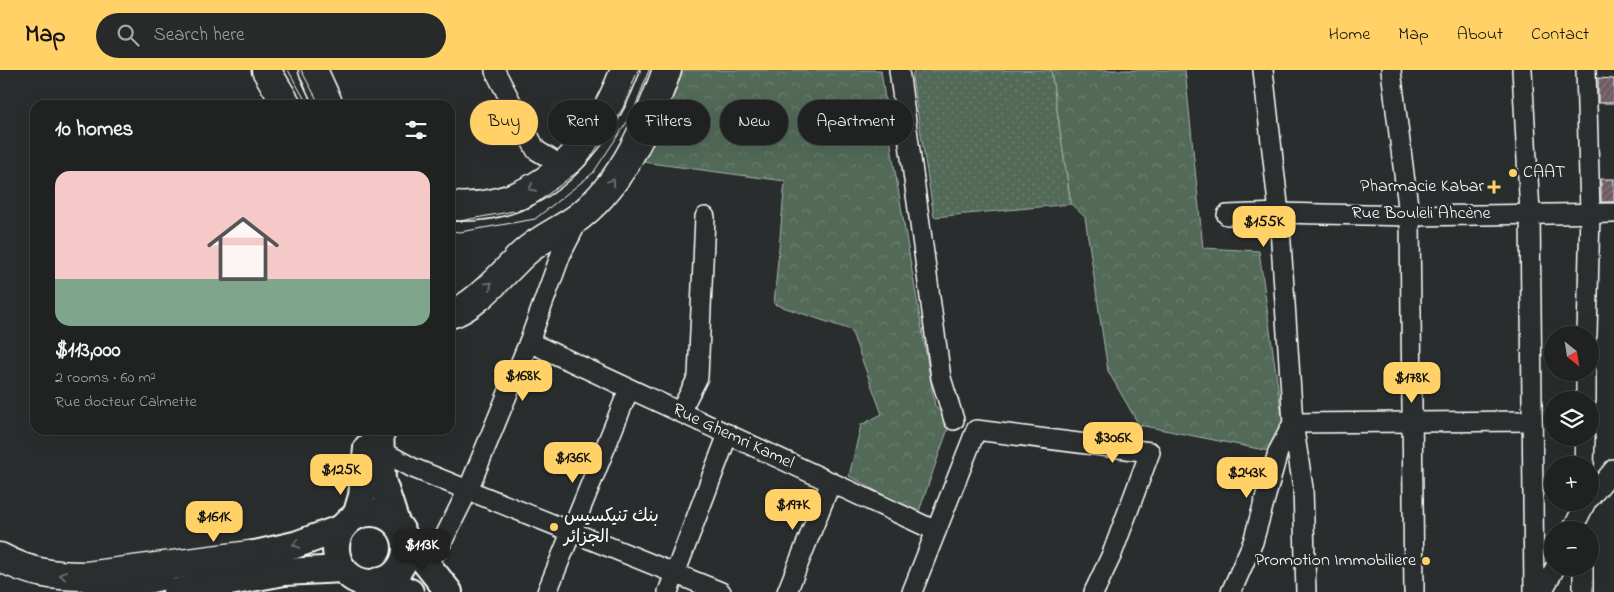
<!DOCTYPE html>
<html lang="en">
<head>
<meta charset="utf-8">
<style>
  body { margin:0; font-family:"Indie Flower","Playpen Sans Arabic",sans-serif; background:#282a2a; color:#f1f3f6; height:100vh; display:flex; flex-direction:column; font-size:19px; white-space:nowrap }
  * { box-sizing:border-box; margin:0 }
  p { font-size:16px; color:#a2a4a5 }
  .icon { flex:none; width:28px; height:28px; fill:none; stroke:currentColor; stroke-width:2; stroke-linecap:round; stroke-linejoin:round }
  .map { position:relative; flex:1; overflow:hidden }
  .drawer { position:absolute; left:30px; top:30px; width:425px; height:335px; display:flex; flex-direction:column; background:#202222; border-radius:15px; box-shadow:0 5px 20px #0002,0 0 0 1px #3d3f40 }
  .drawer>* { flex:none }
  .banner { position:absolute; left:470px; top:30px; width:475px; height:45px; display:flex; gap:10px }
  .needle { width:32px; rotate:150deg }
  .buttons { position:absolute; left:1544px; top:256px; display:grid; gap:10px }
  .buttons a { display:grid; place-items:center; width:55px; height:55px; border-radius:50%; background:#202222; box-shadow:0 5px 20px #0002,0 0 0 1px #3d3f40; font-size:25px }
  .price { position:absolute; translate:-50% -42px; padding:0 11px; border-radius:10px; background:#ffd166; color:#111; font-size:16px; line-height:32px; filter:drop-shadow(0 1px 2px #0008) }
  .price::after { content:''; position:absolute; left:50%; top:30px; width:15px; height:11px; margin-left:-8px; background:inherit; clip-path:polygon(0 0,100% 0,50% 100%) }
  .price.selected { background:#222; color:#fff }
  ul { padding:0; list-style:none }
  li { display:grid; align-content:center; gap:10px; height:265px; padding:0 25px }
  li+li { border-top:1px solid #3d3f40 }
  li span { display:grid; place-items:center; height:155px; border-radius:15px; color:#555 }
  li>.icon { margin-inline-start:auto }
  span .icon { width:90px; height:90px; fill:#fffc; stroke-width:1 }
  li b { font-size:21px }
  h2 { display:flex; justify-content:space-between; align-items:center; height:60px; padding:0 25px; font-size:21px }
  .pill { padding:0 18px; border-radius:22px; background:#202222; box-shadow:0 5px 20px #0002,0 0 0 1px #3d3f40; font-size:18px; line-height:45px }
  .pill.selected { background:#ffd166; color:#111 }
  header { display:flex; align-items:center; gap:30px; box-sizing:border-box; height:70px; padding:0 25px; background:#ffd166; color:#111 }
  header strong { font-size:24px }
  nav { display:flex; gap:28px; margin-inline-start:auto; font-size:18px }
  .search { width:350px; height:45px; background:#282a2a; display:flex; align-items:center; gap:12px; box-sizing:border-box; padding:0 18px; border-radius:28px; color:#a2a4a5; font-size:19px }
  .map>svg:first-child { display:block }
  .grass { fill:url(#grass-dots); stroke:#a8b4ac }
  .forest { fill:url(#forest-crowns); stroke:#a8b4ac }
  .building { fill:url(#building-hatch); stroke:#fff }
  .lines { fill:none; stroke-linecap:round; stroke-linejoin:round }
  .street-casing { stroke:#fff; stroke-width:22 }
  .secondary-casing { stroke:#fff; stroke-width:30 }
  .primary-casing { stroke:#fff; stroke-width:31 }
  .highway-casing { stroke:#fff; stroke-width:31 }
  .street { stroke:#2a2d2e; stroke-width:19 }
  .secondary { stroke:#2a2d2e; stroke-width:26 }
  .primary { stroke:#2a2d2e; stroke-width:28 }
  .highway { stroke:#2a2d2e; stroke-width:28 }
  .tram { stroke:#fff; stroke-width:1 }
  .oneway { stroke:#6a6c6d }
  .poi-dot { fill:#ffd166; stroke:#2a2d2e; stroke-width:2 }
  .labels { text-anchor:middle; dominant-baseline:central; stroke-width:5; stroke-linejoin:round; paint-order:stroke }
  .poi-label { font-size:18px; fill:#fff; stroke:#2a2d2e; text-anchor:start }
  .street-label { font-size:18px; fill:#fff; stroke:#2a2d2e }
</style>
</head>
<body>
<header>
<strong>Map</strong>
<div class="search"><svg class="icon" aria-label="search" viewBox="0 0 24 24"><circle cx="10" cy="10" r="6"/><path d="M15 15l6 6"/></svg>Search here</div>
<nav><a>Home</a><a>Map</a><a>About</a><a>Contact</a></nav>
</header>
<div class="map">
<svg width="1614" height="522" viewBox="0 0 1614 522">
  <defs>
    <pattern id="grass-dots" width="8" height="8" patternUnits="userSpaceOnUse" patternTransform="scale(1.25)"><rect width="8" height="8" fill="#526a58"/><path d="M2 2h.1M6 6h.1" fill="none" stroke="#6c8071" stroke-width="1.8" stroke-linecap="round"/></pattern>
    <pattern id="forest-crowns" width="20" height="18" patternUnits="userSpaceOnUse" patternTransform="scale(1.25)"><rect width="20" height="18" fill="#526a58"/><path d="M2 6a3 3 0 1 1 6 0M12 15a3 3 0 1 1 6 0" fill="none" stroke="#6c8071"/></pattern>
    <pattern id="building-hatch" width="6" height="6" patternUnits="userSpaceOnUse" patternTransform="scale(1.25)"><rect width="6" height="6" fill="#6d5b62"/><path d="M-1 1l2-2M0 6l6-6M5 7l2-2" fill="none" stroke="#83747a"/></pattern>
  </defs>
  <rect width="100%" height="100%" fill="#2a2d2e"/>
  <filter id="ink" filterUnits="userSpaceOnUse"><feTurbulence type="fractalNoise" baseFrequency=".02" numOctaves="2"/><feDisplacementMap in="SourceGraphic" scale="10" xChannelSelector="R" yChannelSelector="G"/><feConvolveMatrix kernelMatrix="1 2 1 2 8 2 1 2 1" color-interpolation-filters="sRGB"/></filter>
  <g filter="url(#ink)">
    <path class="grass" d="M 914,0 L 1051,0 L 1071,134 L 934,147 L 912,7 Z"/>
    <g class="forest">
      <path d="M 680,0 L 881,0 L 893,89 L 935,336 L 950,353 L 918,444 L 849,406 L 861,355 L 882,344 L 851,260 L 774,234 L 785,111 L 642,92 L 675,23 Z"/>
      <path d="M 1051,0 L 1185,0 L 1203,178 L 1259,181 L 1283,354 L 1269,381 L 1139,355 L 1108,301 L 1085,147 L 1071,134 Z"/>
    </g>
    <g class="building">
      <path d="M 1598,8 L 1614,9 L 1614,33 L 1598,33 Z"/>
      <rect x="1601" y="109" width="13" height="23"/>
    </g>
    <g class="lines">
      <defs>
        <g id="street">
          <path d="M 899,0 L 941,308 L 954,350"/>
          <path d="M 1263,0 L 1279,143 L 1293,353 L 1303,418 L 1306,522"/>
          <path d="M 1391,0 L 1410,152 L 1414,522"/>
          <path d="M 1522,0 L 1530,143 L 1534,522"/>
          <path d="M 1586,0 L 1590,142 L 1587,265"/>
          <path d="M 495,1 L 536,80 L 564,97"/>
          <path d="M 1227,145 L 1279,143 L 1409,146 L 1614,143"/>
          <path d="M 529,272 L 936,461"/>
          <path d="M 1586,330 L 1586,302"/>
          <path d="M 680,342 L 698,307 L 705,147"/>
          <path d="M 1293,353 L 1532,351"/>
          <path d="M 380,380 L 413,398 L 721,522"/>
          <path d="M 1584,395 L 1585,368"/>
          <path d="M 1590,428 L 1614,399"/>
          <path d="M 1572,460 L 1586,432"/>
          <path d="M 426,491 L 438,480 L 468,420 L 529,272 L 561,184 L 580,147"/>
          <path d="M 1583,498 L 1583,522"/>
          <path d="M 547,522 L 629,319"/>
          <path d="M 668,522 L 728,364"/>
          <path d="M 787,522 L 831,412"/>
          <path d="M 912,522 L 976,360 L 1150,382 L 1112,484 L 1094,522"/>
          <path d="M 1231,522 L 1253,472 L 1278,382 L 1293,353"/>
          <path d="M 1542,522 L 1555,498"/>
        </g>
        <g id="secondary">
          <path d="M 380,360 L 382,410 L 396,453"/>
          <circle cx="371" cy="478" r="35"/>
          <path d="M 356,446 L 362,426 L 367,378"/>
          <path d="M 405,467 L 449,522"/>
          <path d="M 228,490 L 295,475 L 342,458"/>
          <path d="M 384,510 L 410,522"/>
          <path d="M 96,522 L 160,507"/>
          <path d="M 176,522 L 284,502 L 343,499"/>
        </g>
        <g id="primary">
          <path d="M 266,0 L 287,35"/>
          <path d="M 313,0 L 329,35"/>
          <path d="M 450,136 C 539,143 596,76 625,0"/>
          <path d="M 450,244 C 474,238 505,201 523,184 C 540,168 562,160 580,146 C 625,110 648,53 667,0"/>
        </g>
        <g id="highway">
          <path d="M 0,487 C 30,503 52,506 86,506 L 250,485"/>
          <path d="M 368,522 L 378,512"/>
        </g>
      </defs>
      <use href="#street" class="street-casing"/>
      <use href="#secondary" class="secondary-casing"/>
      <use href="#primary" class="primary-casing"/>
      <use href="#highway" class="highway-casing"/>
      <use href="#street" class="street"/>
      <use href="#secondary" class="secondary"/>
      <use href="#primary" class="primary"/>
      <use href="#highway" class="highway"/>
      <g class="tram">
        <path d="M 288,0 L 308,35"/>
        <path d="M 301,0 L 320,35"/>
        <path d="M 450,150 L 460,151 L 530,138 L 585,96 L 623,38 L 638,0"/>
        <path d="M 450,161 L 460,162 L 535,149 L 593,103 L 633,43 L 649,0"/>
      </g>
    </g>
    <defs><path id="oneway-chevron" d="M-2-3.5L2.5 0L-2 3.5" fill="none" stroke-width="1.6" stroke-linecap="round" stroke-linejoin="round" transform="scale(1.25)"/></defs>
    <g class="oneway">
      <use href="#oneway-chevron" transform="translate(612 112) rotate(-56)"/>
      <use href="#oneway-chevron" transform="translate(532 118) rotate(153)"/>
      <use href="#oneway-chevron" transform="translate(489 215) rotate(-43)"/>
      <use href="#oneway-chevron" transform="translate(296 474) rotate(165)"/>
      <use href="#oneway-chevron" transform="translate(63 505) rotate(-174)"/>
    </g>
  </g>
  <g class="poi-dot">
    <circle cx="1513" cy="103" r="5"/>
    <path d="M1491.5 109.5h5v5h5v5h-5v5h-5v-5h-5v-5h5z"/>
    <circle cx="554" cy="457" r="5"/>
    <circle cx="1426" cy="491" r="5"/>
  </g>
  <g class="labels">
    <g class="poi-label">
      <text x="1523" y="103">CAAT</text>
      <text x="1484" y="117" text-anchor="end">Pharmacie Kabar</text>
      <text x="564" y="447">بنك تنيكسيس<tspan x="564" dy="21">الجزائر</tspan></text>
      <text x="1416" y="491" text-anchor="end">Promotion Immobiliere</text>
    </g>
    <g class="street-label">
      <text x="1421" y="144">Rue Bouleli Ahcène</text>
      <text transform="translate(733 367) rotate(25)">Rue Ghemri Kamel</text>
    </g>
  </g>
</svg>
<div class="buttons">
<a><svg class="needle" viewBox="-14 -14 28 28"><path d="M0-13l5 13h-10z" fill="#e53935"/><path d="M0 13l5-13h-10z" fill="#a2a4a5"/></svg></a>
<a><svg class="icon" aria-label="layers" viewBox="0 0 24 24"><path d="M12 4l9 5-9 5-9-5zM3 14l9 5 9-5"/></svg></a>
<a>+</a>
<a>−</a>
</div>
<b class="price" style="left:1264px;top:178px">$155K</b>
<b class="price" style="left:523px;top:332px">$168K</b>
<b class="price" style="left:1412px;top:334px">$178K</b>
<b class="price" style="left:1113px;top:394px">$306K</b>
<b class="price" style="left:573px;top:414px">$136K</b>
<b class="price" style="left:341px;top:426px">$125K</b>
<b class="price" style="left:1247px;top:429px">$243K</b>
<b class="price" style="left:793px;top:461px">$197K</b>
<b class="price" style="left:214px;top:473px">$161K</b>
<b class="price selected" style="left:422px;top:501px">$113K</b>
<div class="banner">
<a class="pill selected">Buy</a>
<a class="pill">Rent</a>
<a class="pill">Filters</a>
<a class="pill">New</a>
<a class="pill">Apartment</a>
</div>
<section class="drawer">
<h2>10 homes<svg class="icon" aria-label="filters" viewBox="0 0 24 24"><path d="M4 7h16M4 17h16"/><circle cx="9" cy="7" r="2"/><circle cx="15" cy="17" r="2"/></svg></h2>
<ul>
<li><span style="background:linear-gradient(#f6c9c9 70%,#7fa58c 0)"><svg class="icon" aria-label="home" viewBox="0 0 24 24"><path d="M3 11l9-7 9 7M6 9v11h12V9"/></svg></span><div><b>$113,000</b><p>2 rooms · 60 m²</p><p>Rue docteur Calmette</p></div></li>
</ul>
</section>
</div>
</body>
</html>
